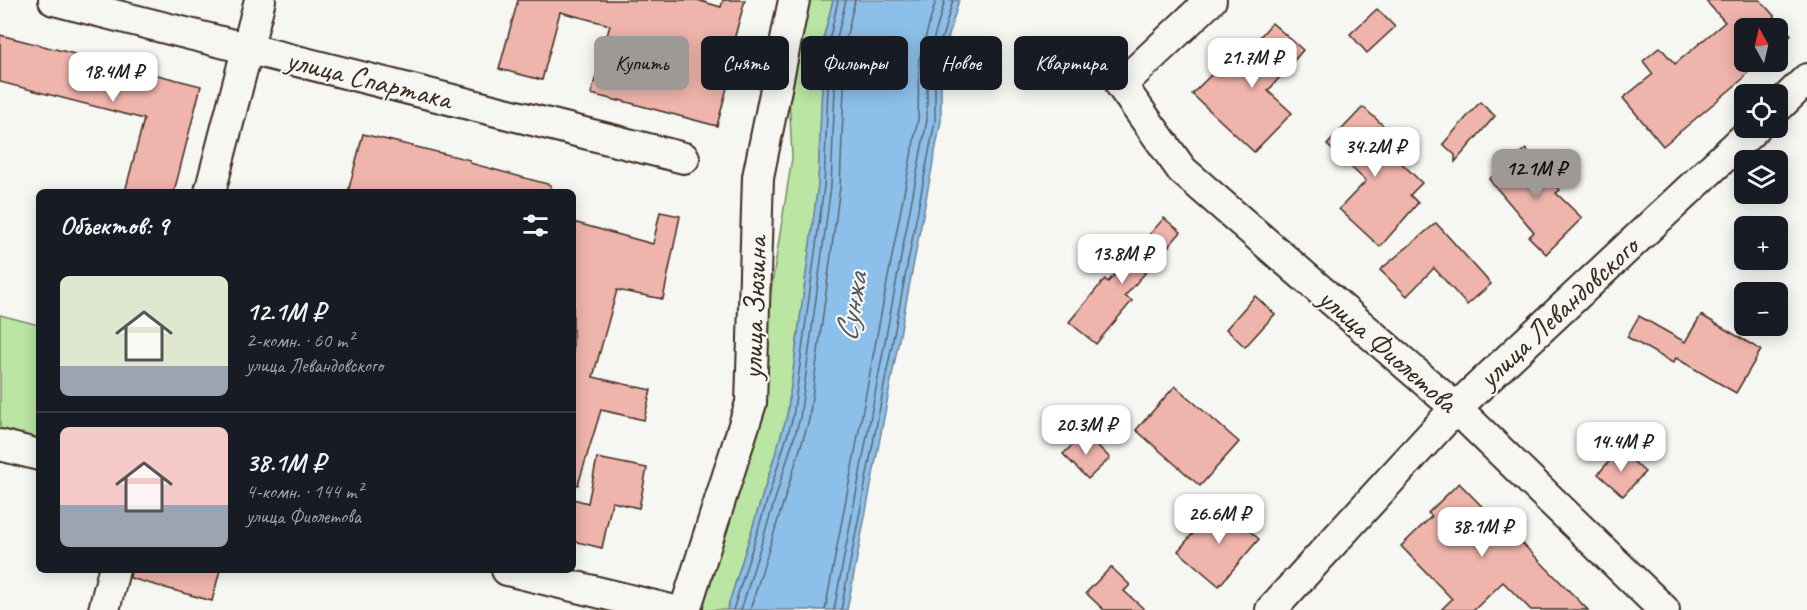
<!DOCTYPE html>
<html lang="ru">
<head>
<meta charset="utf-8">
<style>
  body { margin:0; font-family:Caveat,sans-serif; background:#20242c; color:#f1f3f6; height:100vh; display:flex; flex-direction:column; font-size:22px; white-space:nowrap }
  * { box-sizing:border-box; margin:0 }
  p { font-size:20px; color:#9ea1a6 }
  .icon { flex:none; width:33px; height:33px; fill:none; stroke:currentColor; stroke-width:2; stroke-linecap:round; stroke-linejoin:round }
  .map { position:relative; flex:1; overflow:hidden }
  .drawer { position:absolute; left:36px; top:189px; width:540px; height:384px; display:flex; flex-direction:column; background:#171b24; border-radius:9px; box-shadow:0 3px 15px #0003 }
  .drawer>* { flex:none }
  .top-card { position:absolute; left:594px; top:36px; width:570px; height:54px; display:flex; gap:12px }
  .needle { width:39px; rotate:352deg }
  .buttons { position:absolute; left:1734px; top:18px; display:grid; gap:12px }
  .buttons a { display:grid; place-items:center; width:54px; height:54px; border-radius:9px; background:#171b24; box-shadow:0 3px 15px #0003; font-size:30px }
  .price { position:absolute; translate:-50% -51px; padding:0 14px; border-radius:12px; background:#fff; color:#222; font-size:20px; line-height:39px; filter:drop-shadow(0 2px 3px #0008) }
  .price::after { content:''; position:absolute; left:50%; top:36px; width:18px; height:14px; margin-left:-9px; background:inherit; clip-path:polygon(0 0,100% 0,50% 100%) }
  .price.selected { background:#9f9995; color:#111 }
  ul { padding:0; list-style:none }
  li { display:flex; align-items:center; gap:18px; height:150px; padding:0 24px }
  li+li { border-top:2px solid #363941 }
  li span { display:grid; place-items:center; flex:none; width:168px; height:120px; border-radius:9px; color:#555 }
  li>.icon { margin-inline-start:auto }
  span .icon { width:72px; height:72px; fill:#fffc; stroke-width:1 }
  li b { font-size:26px }
  h2 { display:flex; justify-content:space-between; align-items:center; height:72px; padding:0 24px; font-size:26px }
  .chip { padding:0 21px; border-radius:9px; background:#171b24; box-shadow:0 3px 15px #0003; font-size:21px; line-height:54px }
  .chip.selected { background:#9f9995; color:#111 }
  .map>svg:first-child { display:block }
  .green { fill:#bae5a3; stroke:#7a8860; stroke-width:1.5 }
  .water { fill:#8cbfe9; stroke:#6c8398; stroke-width:1.5 }
  .lines { fill:none; stroke-linecap:round; stroke-linejoin:round }
  .shore { stroke:#5b666f; stroke-width:1.5 }
  .building { fill:#efb4ab; stroke:#3b2a1e; stroke-width:1.5 }
  .minor-casing { stroke:#3b2a1e; stroke-width:34 }
  .minor { stroke:#f6f6f2; stroke-width:30 }
  .labels { text-anchor:middle; dominant-baseline:central; stroke-width:4.5; stroke-linejoin:round; paint-order:stroke }
  .street-label { font-size:30px; fill:#3b2a1e; stroke:#f6f6f2 }
  .water-label { font-size:32px; font-style:italic; fill:#53575b; stroke:#f6f6f2 }
</style>
</head>
<body>
<div class="map">
<svg width="1807" height="610" viewBox="0 0 1807 610">
  <rect width="100%" height="100%" fill="#f6f6f2"/>
  <filter id="ink" filterUnits="userSpaceOnUse"><feTurbulence type="fractalNoise" baseFrequency=".0167" numOctaves="2"/><feDisplacementMap in="SourceGraphic" scale="12" xChannelSelector="R" yChannelSelector="G"/><feConvolveMatrix kernelMatrix="1 2 1 2 8 2 1 2 1" color-interpolation-filters="sRGB"/></filter>
  <g filter="url(#ink)">
    <g class="green">
      <path d="M 803,0 L 833,0 L 824,36 L 818,185 L 787,416 L 727,610 L 703,610 L 708,567 L 766,322 L 792,158 L 788,71 Z"/>
      <path d="M 0,315 L 39,325 L 39,443 L 0,433 Z"/>
    </g>
    <path class="water" d="M 833,0 L 959,0 L 941,63 L 941,121 L 847,610 L 727,610 L 787,416 L 818,185 L 824,36 Z"/>
    <g class="lines">
      <g class="shore">
        <path d="M 733,610 L 793,417 L 824,186 L 830,37 L 838,0"/>
        <path d="M 741,610 L 800,418 L 831,186 L 837,38 L 846,0"/>
        <path d="M 750,610 L 809,420 L 840,187 L 846,39 L 855,0"/>
        <path d="M 825,610 L 918,119 L 919,60 L 936,0"/>
        <path d="M 834,610 L 927,120 L 927,61 L 945,0"/>
        <path d="M 841,610 L 935,121 L 935,62 L 953,0"/>
      </g>
    </g>
    <g class="building">
      <path d="M 518,0 L 697,0 L 721,7 L 723,0 L 745,0 L 722,83 L 728,84 L 717,126 L 619,100 L 619,101 L 591,94 L 610,25 L 560,12 L 542,80 L 499,69 Z"/>
      <path d="M 1705,0 L 1760,0 L 1791,35 L 1778,46 L 1778,28 L 1744,28 L 1744,62 L 1760,62 L 1744,76 L 1744,78 L 1663,146 L 1623,98 L 1653,74 L 1643,61 L 1660,47 L 1675,64 L 1725,22 Z"/>
      <path d="M 1377,9 L 1395,27 L 1367,53 L 1350,34 Z"/>
      <path d="M 1272,23 L 1303,50 L 1268,91 L 1292,113 L 1254,152 L 1192,94 L 1221,65 L 1229,72 Z"/>
      <path d="M 0,35 L 201,86 L 174,192 L 125,192 L 144,119 L 0,82 Z"/>
      <path d="M 1480,102 L 1495,116 L 1455,162 L 1455,155 L 1443,144 Z"/>
      <path d="M 1363,107 L 1397,138 L 1387,149 L 1422,183 L 1410,195 L 1418,203 L 1380,247 L 1339,209 L 1366,181 L 1327,145 Z"/>
      <path d="M 363,134 L 470,160 L 470,163 L 551,185 L 550,192 L 348,192 Z"/>
      <path d="M 1526,149 L 1560,190 L 1556,193 L 1582,218 L 1546,254 L 1529,237 L 1534,232 L 1489,179 Z"/>
      <path d="M 660,212 L 680,216 L 663,299 L 617,290 L 593,377 L 651,390 L 644,420 L 601,410 L 578,485 L 573,484 L 573,222 L 653,244 Z"/>
      <path d="M 1164,218 L 1181,232 L 1125,296 L 1132,301 L 1096,344 L 1069,322 L 1105,279 L 1108,282 Z"/>
      <path d="M 1436,223 L 1491,284 L 1467,305 L 1434,268 L 1407,296 L 1380,270 Z"/>
      <path d="M 1255,296 L 1275,314 L 1245,347 L 1226,329 Z"/>
      <path d="M 1701,315 L 1761,350 L 1736,393 L 1676,358 L 1673,363 L 1627,337 L 1639,316 L 1685,342 Z"/>
      <path d="M 1175,386 L 1239,442 L 1200,486 L 1136,430 Z"/>
      <path d="M 1085,433 L 1110,458 L 1088,479 L 1063,454 Z"/>
      <path d="M 1620,449 L 1645,472 L 1623,496 L 1598,474 Z"/>
      <path d="M 597,458 L 647,468 L 639,508 L 612,502 L 602,548 L 573,541 L 573,499 L 588,503 Z"/>
      <path d="M 1459,483 L 1515,540 L 1517,538 L 1588,610 L 1531,610 L 1503,582 L 1474,610 L 1441,610 L 1452,599 L 1401,546 L 1432,516 L 1428,513 Z"/>
      <path d="M 1218,504 L 1259,539 L 1219,586 L 1178,551 Z"/>
      <path d="M 1111,567 L 1130,585 L 1124,591 L 1145,610 L 1104,610 L 1086,593 Z"/>
      <path d="M 131,570 L 220,570 L 212,601 L 130,578 Z"/>
    </g>
    <g class="lines">
      <defs>
        <g id="minor">
          <path d="M 54,0 L 684,158"/>
          <path d="M 1211,0 L 1121,85 L 1182,170 L 1456,408 L 1664,610"/>
          <path d="M 1778,107 L 1807,79"/>
          <path d="M 210,192 L 260,0"/>
          <path d="M 0,445 L 39,455"/>
          <path d="M 507,570 L 671,610"/>
          <path d="M 104,610 L 114,570"/>
          <path d="M 685,610 L 751,403 L 758,177 L 794,0"/>
          <path d="M 1271,610 L 1456,408 L 1755,128"/>
        </g>
      </defs>
      <use href="#minor" class="minor-casing"/>
      <use href="#minor" class="minor"/>
    </g>
  </g>
  <g class="labels">
    <g class="street-label">
      <text transform="translate(369 79) rotate(14)">улица Спартака</text>
      <text transform="translate(754 308) rotate(-88)">улица Зюзина</text>
      <text transform="translate(1558 312) rotate(-43)">улица Левандовского</text>
      <text transform="translate(1388 350) rotate(41)">улица Фиолетова</text>
    </g>
    <g class="water-label">
      <text transform="translate(851 307) rotate(-80)">Сунжа</text>
    </g>
  </g>
</svg>
<div class="buttons">
<a><svg class="needle" viewBox="-14 -14 28 28"><path d="M0-13l5 13h-10z" fill="#e53935"/><path d="M0 13l5-13h-10z" fill="#9ea1a6"/></svg></a>
<a><svg class="icon" aria-label="locate" viewBox="0 0 24 24"><circle cx="12" cy="12" r="6"/><path d="M12 2v4M12 18v4M2 12h4M18 12h4"/></svg></a>
<a><svg class="icon" aria-label="layers" viewBox="0 0 24 24"><path d="M12 4l9 5-9 5-9-5zM3 14l9 5 9-5"/></svg></a>
<a>+</a>
<a>−</a>
</div>
<b class="price" style="left:1252px;top:89px">21.7M ₽</b>
<b class="price" style="left:113px;top:103px">18.4M ₽</b>
<b class="price" style="left:1375px;top:178px">34.2M ₽</b>
<b class="price selected" style="left:1536px;top:200px">12.1M ₽</b>
<b class="price" style="left:1122px;top:285px">13.8M ₽</b>
<b class="price" style="left:1086px;top:456px">20.3M ₽</b>
<b class="price" style="left:1621px;top:473px">14.4M ₽</b>
<b class="price" style="left:1219px;top:545px">26.6M ₽</b>
<b class="price" style="left:1482px;top:558px">38.1M ₽</b>
<div class="top-card">
<a class="chip selected">Купить</a>
<a class="chip">Снять</a>
<a class="chip">Фильтры</a>
<a class="chip">Новое</a>
<a class="chip">Квартира</a>
</div>
<section class="drawer">
<h2>Объектов: 9<svg class="icon" aria-label="filters" viewBox="0 0 24 24"><path d="M4 7h16M4 17h16"/><circle cx="9" cy="7" r="2"/><circle cx="15" cy="17" r="2"/></svg></h2>
<ul>
<li><span style="background:linear-gradient(#dfe7d0 75%,#9aa5b1 0)"><svg class="icon" aria-label="home" viewBox="0 0 24 24"><path d="M3 11l9-7 9 7M6 9v11h12V9"/></svg></span><div><b>12.1M ₽</b><p>2-комн. · 60 m²</p><p>улица Левандовского</p></div></li>
<li><span style="background:linear-gradient(#f6c9c9 65%,#9aa5b1 0)"><svg class="icon" aria-label="home" viewBox="0 0 24 24"><path d="M3 11l9-7 9 7M6 9v11h12V9"/></svg></span><div><b>38.1M ₽</b><p>4-комн. · 144 m²</p><p>улица Фиолетова</p></div></li>
</ul>
</section>
</div>
</body>
</html>
